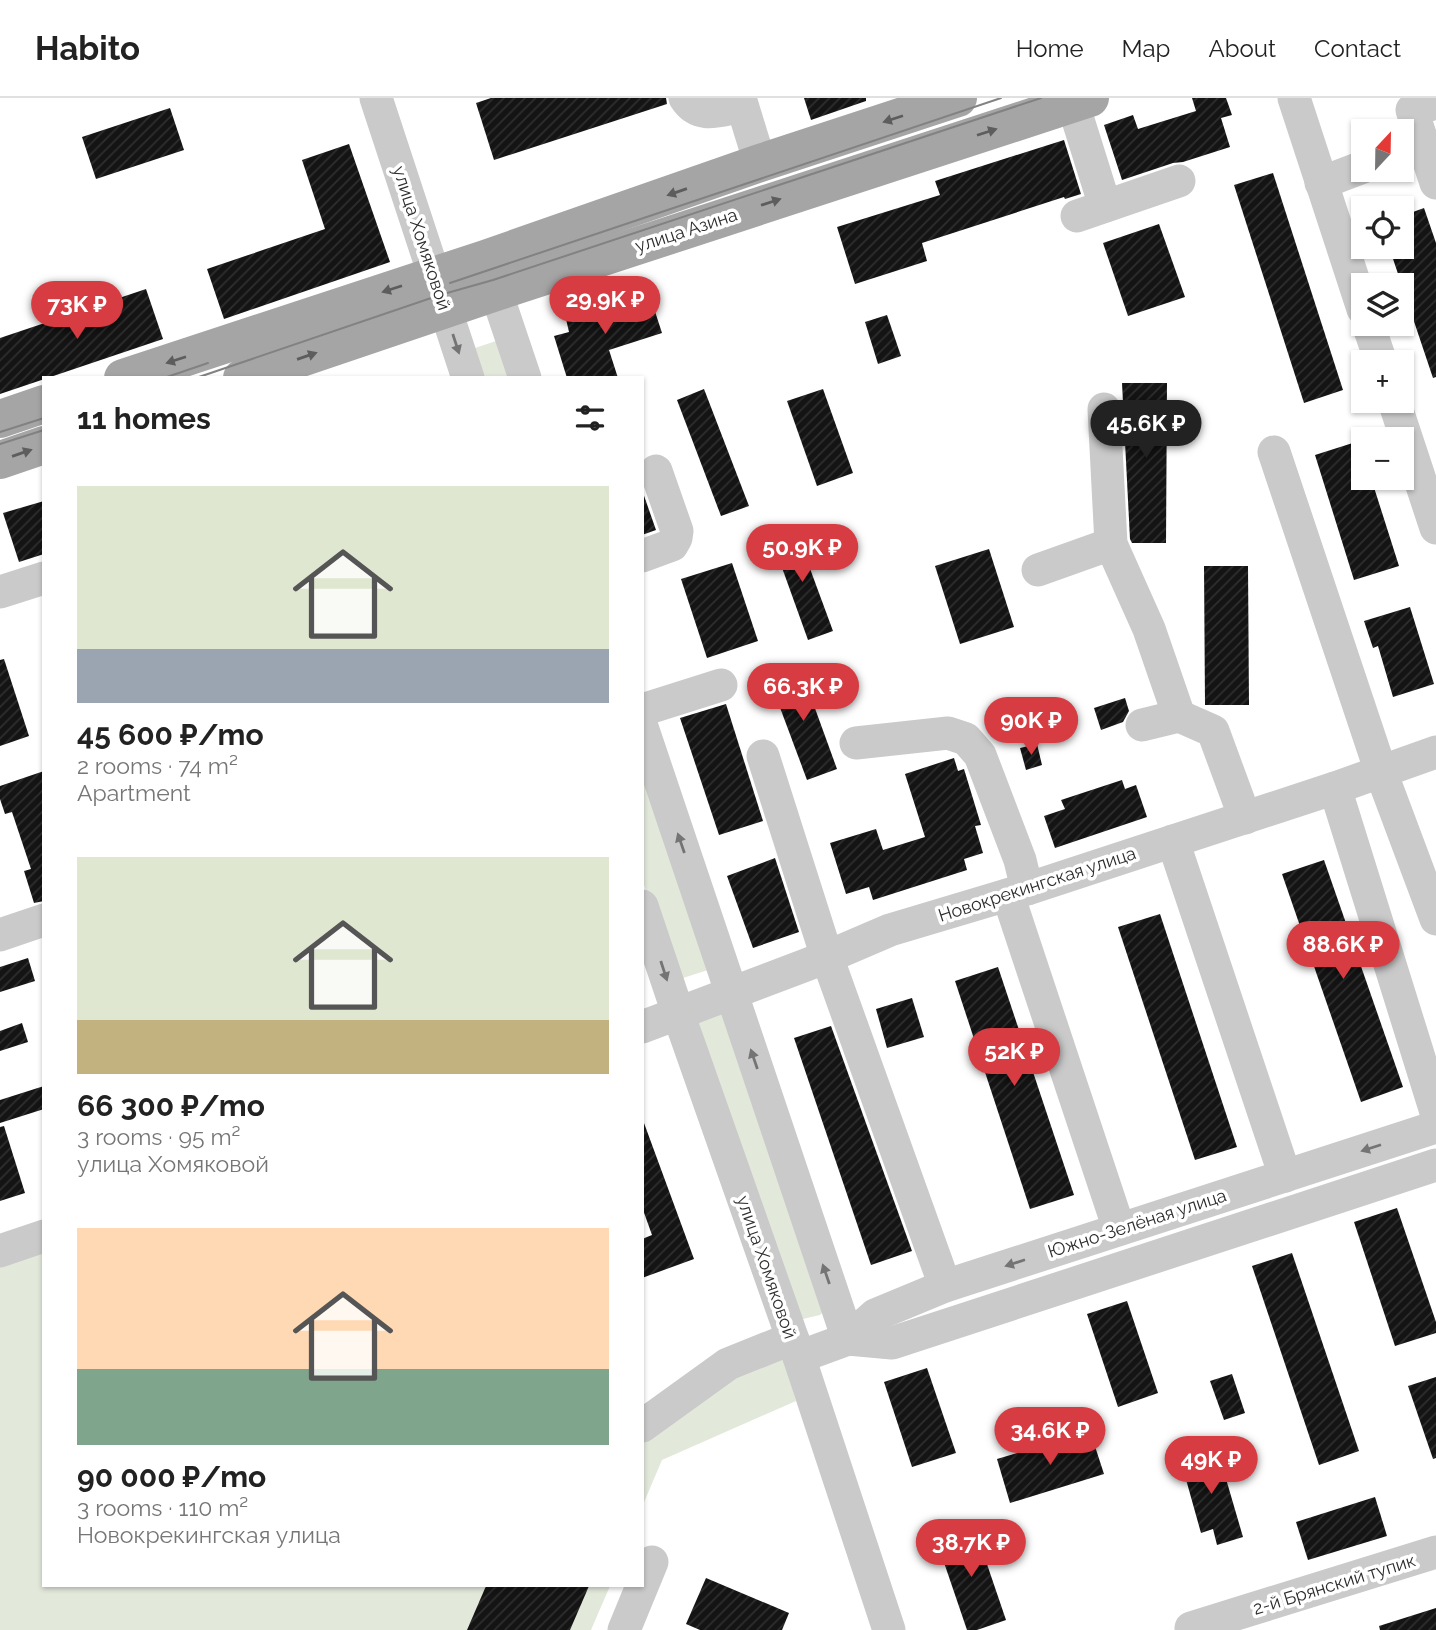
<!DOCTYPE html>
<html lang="en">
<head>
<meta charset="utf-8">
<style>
  body { margin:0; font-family:Raleway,sans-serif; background:#f2f2f2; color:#222; height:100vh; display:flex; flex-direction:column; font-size:26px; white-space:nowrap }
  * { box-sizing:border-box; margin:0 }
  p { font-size:23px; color:#767676 }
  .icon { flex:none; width:38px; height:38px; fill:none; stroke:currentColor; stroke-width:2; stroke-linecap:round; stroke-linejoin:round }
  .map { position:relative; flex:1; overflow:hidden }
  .panel { position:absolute; left:42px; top:278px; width:602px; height:1211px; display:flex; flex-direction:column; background:#fff; border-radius:0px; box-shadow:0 2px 5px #0004 }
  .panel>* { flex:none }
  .needle { width:46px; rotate:22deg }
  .controls { position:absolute; left:1351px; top:21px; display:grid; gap:14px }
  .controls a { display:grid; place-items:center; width:63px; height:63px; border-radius:0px; background:#fff; box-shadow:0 2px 5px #0004; font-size:35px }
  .price { position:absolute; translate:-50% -60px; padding:0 16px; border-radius:24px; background:#d63c41; color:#fff; font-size:23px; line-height:46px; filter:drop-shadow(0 2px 4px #0008) }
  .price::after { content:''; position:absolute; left:50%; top:42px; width:21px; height:16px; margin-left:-10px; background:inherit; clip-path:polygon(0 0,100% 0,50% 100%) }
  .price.selected { background:#222; color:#fff }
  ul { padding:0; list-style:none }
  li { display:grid; align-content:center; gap:14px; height:371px; padding:0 35px }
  li span { display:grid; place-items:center; height:217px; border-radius:0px; color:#555 }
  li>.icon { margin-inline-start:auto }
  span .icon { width:126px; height:126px; fill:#fffc; stroke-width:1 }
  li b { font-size:30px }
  h2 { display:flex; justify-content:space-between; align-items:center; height:84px; padding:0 35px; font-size:30px }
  header { display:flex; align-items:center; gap:42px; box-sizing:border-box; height:98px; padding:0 35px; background:#fff; border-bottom:2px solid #e0e0e0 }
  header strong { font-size:33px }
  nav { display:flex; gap:38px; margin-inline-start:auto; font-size:24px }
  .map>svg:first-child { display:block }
  .grass { fill:#e2e9db }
  .building { fill:url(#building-hatch) }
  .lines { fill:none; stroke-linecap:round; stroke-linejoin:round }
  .minor { stroke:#cacaca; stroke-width:33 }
  .major { stroke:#a5a5a5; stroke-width:38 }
  .tram { stroke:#828282; stroke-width:2 }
  .oneway { fill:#5d5d5d }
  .oneway2 { fill:#747474 }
  .labels { text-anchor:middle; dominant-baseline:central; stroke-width:7; stroke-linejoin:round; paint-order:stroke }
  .street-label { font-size:18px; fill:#2d2d2d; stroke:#fff }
</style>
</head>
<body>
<header>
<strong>Habito</strong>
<nav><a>Home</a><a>Map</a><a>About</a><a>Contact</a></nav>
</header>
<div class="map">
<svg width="1436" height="1532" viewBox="0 0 1436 1532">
  <defs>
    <pattern id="building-hatch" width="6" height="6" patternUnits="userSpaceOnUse" patternTransform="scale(1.75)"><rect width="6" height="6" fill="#141414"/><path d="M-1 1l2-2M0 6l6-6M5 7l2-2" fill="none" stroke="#2e2e2e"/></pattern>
  </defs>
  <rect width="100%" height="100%" fill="#fff"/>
  <g class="grass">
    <path d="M 499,242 L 517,280 L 480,280 L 475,250 Z"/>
    <path d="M 642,660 L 708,872 L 683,880 L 672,873 L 642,781 Z"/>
    <path d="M 722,911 L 826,1211 L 820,1217 L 803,1221 L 788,1209 L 698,922 Z"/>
    <path d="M 44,1153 L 44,1488 L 610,1488 L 591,1532 L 0,1532 L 0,1168 Z"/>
    <path d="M 776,1237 L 796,1303 L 662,1362 L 642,1409 L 642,1313 Z"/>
  </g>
  <g class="building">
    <path d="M 491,0 L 666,0 L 667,6 L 494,62 L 476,5 Z"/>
    <path d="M 804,0 L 866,0 L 866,3 L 811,22 Z"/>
    <path d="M 1192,0 L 1226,0 L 1232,17 L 1221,20 L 1230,49 L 1183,64 L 1173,65 L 1122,82 L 1104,27 L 1133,17 L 1138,31 L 1196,13 Z"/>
    <path d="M 170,10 L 184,52 L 96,81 L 82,39 Z"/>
    <path d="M 1064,42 L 1081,96 L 1065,101 L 1064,99 L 922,145 L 927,163 L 855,186 L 837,129 L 940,97 L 935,83 Z"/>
    <path d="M 349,46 L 390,164 L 224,221 L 207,171 L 325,131 L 302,62 Z"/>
    <path d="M 1273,75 L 1343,292 L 1304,305 L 1234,87 Z"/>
    <path d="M 1424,110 L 1436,145 L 1436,279 L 1433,280 L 1389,149 L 1402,149 L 1402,118 Z"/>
    <path d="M 1159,126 L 1185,199 L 1128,218 L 1103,145 Z"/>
    <path d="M 146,191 L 163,241 L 0,296 L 0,240 Z"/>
    <path d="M 649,195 L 662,235 L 609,252 L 618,280 L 567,280 L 554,238 L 569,234 L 566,221 Z"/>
    <path d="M 887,217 L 901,258 L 878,266 L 865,224 Z"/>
    <path d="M 1122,285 L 1167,285 L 1166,445 L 1132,445 L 1130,441 Z"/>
    <path d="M 704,291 L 749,408 L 721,418 L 677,302 Z"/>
    <path d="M 823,291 L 853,375 L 817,388 L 787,303 Z"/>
    <path d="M 1359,343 L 1363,356 L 1363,380 L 1371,380 L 1399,468 L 1354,482 L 1315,357 Z"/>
    <path d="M 642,392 L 656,432 L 642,437 Z"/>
    <path d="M 44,403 L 44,456 L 19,464 L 3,415 Z"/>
    <path d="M 795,430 L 833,533 L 808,542 L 771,439 Z"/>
    <path d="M 989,451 L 1014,529 L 960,546 L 935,468 Z"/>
    <path d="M 732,465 L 758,543 L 707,560 L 681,481 Z"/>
    <path d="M 1204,468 L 1248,468 L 1249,607 L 1205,607 Z"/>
    <path d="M 1410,509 L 1434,586 L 1393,599 L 1378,548 L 1373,550 L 1364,523 Z"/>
    <path d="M 4,561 L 29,638 L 0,648 L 0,562 Z"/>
    <path d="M 800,569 L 837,671 L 807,682 L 769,580 Z"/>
    <path d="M 1125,600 L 1129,613 L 1123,624 L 1101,632 L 1094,610 Z"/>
    <path d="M 726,606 L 763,723 L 719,737 L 680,620 Z"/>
    <path d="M 1037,646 L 1042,667 L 1026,672 L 1020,650 Z"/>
    <path d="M 954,660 L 958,673 L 964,671 L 981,727 L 975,728 L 983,755 L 964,761 L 967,772 L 873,802 L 869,789 L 846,796 L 830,745 L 876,731 L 883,752 L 925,739 L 905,676 Z"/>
    <path d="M 44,673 L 44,803 L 34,805 L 24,773 L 31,771 L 12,714 L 5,716 L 0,701 L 0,688 Z"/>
    <path d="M 1122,682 L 1125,691 L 1136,687 L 1147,719 L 1055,750 L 1044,718 L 1065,711 L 1061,702 Z"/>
    <path d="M 775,760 L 799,834 L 753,850 L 727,778 Z"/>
    <path d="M 1324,762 L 1403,989 L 1361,1004 L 1282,776 Z"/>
    <path d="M 1160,816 L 1237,1049 L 1195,1062 L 1118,829 Z"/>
    <path d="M 28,860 L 35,883 L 0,894 L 0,869 Z"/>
    <path d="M 998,869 L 1074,1097 L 1030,1111 L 955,883 Z"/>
    <path d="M 912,900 L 924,939 L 887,950 L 876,911 Z"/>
    <path d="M 22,925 L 28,944 L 0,953 L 0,933 Z"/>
    <path d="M 831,928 L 912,1153 L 871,1167 L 794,940 Z"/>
    <path d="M 44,988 L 44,1011 L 0,1025 L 0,1002 Z"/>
    <path d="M 642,1025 L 644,1025 L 694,1161 L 642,1180 L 642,1141 L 652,1137 L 642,1109 Z"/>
    <path d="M 4,1028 L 25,1095 L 0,1103 L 0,1029 Z"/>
    <path d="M 1397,1110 L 1436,1224 L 1436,1235 L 1395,1248 L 1354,1124 Z"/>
    <path d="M 1292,1155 L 1359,1353 L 1319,1367 L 1252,1168 Z"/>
    <path d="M 1127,1203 L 1158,1295 L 1118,1309 L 1087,1216 Z"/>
    <path d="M 927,1270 L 956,1355 L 912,1369 L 884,1284 Z"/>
    <path d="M 1232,1276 L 1245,1315 L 1224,1322 L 1210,1283 Z"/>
    <path d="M 1436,1279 L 1436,1360 L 1433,1361 L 1408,1288 Z"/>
    <path d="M 1090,1333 L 1104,1376 L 1010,1405 L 997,1361 Z"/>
    <path d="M 1217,1350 L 1243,1439 L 1217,1447 L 1213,1431 L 1201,1435 L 1180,1360 Z"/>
    <path d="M 1375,1399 L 1387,1438 L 1308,1462 L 1296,1424 Z"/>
    <path d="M 974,1428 L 1006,1522 L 977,1532 L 967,1532 L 936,1441 Z"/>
    <path d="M 706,1480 L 789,1515 L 782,1532 L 700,1532 L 686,1526 Z"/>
    <path d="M 486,1488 L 589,1488 L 570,1532 L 467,1532 Z"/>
    <path d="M 1436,1510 L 1436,1532 L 1380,1532 L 1379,1528 Z"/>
  </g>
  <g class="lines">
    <g class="minor">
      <path d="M 376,0 L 468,280"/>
      <path d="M 685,0 C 699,22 720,12 742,8"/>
      <path d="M 740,0 L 760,65"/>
      <path d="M 1294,0 L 1363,211"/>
      <path d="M 1436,5 L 1412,12 L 1436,85"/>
      <path d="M 1073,6 L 1105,108"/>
      <path d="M 1321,85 L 1363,69"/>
      <path d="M 1077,118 L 1179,83"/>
      <path d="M 488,170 L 525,280"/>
      <path d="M 1368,226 L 1381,264"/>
      <path d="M 1394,303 L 1436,430"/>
      <path d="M 1104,311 L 1111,446 L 1149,531 L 1179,618 L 1213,633 L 1245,720"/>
      <path d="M 1274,354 L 1381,674 L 1436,821"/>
      <path d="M 642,458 L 672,447 L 676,440 L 677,433 L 656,373"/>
      <path d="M 1038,472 L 1111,446"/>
      <path d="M 0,494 L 44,480"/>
      <path d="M 642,612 L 721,587"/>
      <path d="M 1142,627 L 1179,618"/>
      <path d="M 642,629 L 848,1241 L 875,1217 L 945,1188 L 1436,1029"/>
      <path d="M 856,645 L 948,635 L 966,641 L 980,657 L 1020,762 L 1027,791"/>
      <path d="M 763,658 L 827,859 L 945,1188"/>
      <path d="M 1335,690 L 1436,1014"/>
      <path d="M 1173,743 L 1285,1078"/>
      <path d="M 1008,797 L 1119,1131"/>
      <path d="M 642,808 L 678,915 L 799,1259 L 889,1532"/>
      <path d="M 0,837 L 44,822"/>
      <path d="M 642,929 L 827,859 L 890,832 L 1027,791 L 1335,690 L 1436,654"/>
      <path d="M 0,1153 L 44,1138"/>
      <path d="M 799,1259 L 848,1241 L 892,1245 L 1436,1067"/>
      <path d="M 642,1328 L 728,1266 L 778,1246 L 793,1242"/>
      <path d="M 1191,1530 L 1436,1454"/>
      <path d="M 624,1532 L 652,1464"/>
    </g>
    <g class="major">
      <path d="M 123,280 L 485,161 L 760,65 L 958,0"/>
      <path d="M 242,280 L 496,194 L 1090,0"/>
      <path d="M 0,321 L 44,306"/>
      <path d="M 0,362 L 44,347"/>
    </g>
    <g class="tram">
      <path d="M 450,185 L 1001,0"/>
      <path d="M 164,280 L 208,265"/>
      <path d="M 196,280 L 440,197 L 493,182 L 1041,0"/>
      <path d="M 0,334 L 44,320"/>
      <path d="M 0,346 L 44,332"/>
    </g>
  </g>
  <defs><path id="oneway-solid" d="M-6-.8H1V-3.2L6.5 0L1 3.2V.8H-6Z" transform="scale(1.75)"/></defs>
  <g class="oneway">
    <use href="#oneway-solid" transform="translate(893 21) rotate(162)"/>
    <use href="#oneway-solid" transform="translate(987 34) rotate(-18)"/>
    <use href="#oneway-solid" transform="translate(677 94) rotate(161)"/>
    <use href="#oneway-solid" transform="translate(771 104) rotate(-18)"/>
    <use href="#oneway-solid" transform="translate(392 191) rotate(162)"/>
    <use href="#oneway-solid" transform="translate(307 258) rotate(-19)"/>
    <use href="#oneway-solid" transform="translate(176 262) rotate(162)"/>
    <use href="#oneway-solid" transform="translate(22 355) rotate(-19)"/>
  </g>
  <g class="oneway2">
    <use href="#oneway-solid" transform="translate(456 246) rotate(72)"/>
    <use href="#oneway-solid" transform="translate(681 745) rotate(-109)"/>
    <use href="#oneway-solid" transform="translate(664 873) rotate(72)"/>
    <use href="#oneway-solid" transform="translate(754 961) rotate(-109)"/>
    <use href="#oneway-solid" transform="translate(1371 1050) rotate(162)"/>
    <use href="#oneway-solid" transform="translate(1015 1165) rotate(162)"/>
    <use href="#oneway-solid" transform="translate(826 1176) rotate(-109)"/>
  </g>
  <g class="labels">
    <g class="street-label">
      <text transform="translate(686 132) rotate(-18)">улица Азина</text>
      <text transform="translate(422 140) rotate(72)">улица Хомяковой</text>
      <text transform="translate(1037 786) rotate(-18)">Новокрекингская улица</text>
      <text transform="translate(1137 1125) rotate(-18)">Южно-Зелёная улица</text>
      <text transform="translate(767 1169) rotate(71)">улица Хомяковой</text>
      <text transform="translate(1334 1486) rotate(-17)">2-й Брянский тупик</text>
    </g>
  </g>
</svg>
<div class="controls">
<a><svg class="needle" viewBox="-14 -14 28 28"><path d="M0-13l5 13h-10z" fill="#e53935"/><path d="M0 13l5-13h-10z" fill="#767676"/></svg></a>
<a><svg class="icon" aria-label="locate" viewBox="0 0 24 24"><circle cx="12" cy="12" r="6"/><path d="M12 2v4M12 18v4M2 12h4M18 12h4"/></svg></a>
<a><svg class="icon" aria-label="layers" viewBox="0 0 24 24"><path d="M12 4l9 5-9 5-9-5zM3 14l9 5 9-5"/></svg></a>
<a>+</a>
<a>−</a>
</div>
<b class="price" style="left:605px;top:238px">29.9K ₽</b>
<b class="price" style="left:77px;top:243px">73K ₽</b>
<b class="price selected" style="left:1146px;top:362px">45.6K ₽</b>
<b class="price" style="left:802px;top:486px">50.9K ₽</b>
<b class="price" style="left:803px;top:625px">66.3K ₽</b>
<b class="price" style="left:1031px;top:659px">90K ₽</b>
<b class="price" style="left:1343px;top:883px">88.6K ₽</b>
<b class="price" style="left:1014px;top:990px">52K ₽</b>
<b class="price" style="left:1050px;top:1369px">34.6K ₽</b>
<b class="price" style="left:1211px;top:1398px">49K ₽</b>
<b class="price" style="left:971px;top:1481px">38.7K ₽</b>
<section class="panel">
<h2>11 homes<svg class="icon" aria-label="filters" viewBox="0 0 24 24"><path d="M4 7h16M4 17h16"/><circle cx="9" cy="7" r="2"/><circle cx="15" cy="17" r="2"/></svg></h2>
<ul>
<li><span style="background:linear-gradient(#dfe7d0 75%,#9aa5b1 0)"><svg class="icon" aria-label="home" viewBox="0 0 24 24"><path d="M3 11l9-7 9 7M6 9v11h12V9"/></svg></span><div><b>45 600 ₽/mo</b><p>2 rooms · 74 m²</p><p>Apartment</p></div></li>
<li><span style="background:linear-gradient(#dfe7d0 75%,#c2b280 0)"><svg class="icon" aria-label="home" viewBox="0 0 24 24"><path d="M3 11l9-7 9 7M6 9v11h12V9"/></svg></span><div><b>66 300 ₽/mo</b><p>3 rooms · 95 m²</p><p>улица Хомяковой</p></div></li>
<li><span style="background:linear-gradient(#ffd9b3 65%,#7fa58c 0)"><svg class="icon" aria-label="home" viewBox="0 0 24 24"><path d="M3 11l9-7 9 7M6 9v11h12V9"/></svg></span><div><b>90 000 ₽/mo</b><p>3 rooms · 110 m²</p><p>Новокрекингская улица</p></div></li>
</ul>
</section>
</div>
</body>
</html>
